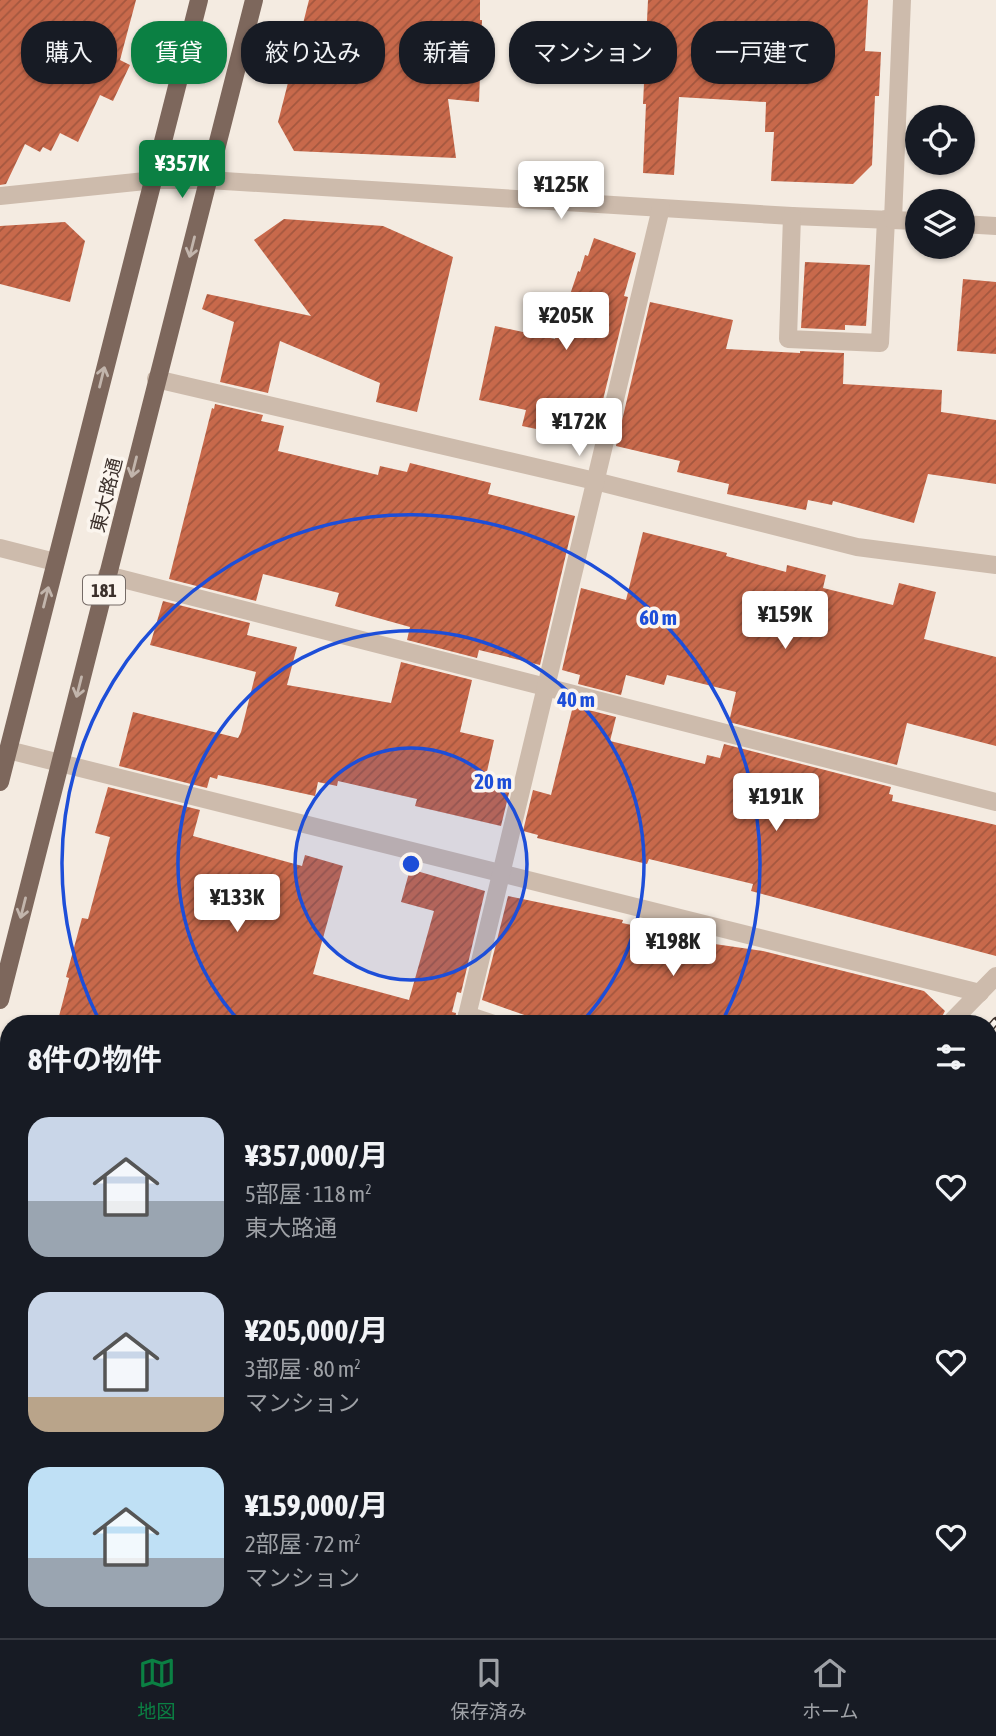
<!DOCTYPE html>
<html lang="ja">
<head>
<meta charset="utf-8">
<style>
  body { margin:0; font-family:"Asap Condensed","Noto Sans JP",sans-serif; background:#242831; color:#f1f3f6; height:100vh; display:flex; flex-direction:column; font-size:26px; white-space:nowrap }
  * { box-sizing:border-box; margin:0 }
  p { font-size:23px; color:#9ea1a6 }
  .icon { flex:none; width:38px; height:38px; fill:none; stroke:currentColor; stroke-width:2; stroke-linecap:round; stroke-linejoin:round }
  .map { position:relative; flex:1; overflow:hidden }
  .drawer { position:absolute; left:0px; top:1015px; width:998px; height:623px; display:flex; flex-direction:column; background:#171b24; border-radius:28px 28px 0 0; box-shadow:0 2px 5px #0004 }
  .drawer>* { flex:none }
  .top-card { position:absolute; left:21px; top:21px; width:956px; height:63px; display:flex; gap:14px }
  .controls { position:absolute; left:905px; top:105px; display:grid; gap:14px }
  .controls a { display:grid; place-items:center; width:70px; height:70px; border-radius:50%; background:#171b24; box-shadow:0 2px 5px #0004; font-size:35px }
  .price { position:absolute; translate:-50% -60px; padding:0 16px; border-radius:7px; background:#fff; color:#222; font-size:23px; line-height:46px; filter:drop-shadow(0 2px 4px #0008) }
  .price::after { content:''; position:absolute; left:50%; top:42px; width:21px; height:16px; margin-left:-10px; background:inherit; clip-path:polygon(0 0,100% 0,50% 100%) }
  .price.on { background:#0b8043; color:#fff }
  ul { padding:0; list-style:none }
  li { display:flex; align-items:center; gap:21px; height:175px; padding:0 28px }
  li span { display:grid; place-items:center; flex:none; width:196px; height:140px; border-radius:21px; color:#555 }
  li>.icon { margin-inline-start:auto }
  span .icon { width:84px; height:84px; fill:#fffc; stroke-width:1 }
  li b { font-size:30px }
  h2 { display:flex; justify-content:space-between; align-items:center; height:84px; padding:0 28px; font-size:30px }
  .tag { padding:0 24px; border-radius:28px; background:#171b24; box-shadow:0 2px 5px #0004; font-size:24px; line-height:63px }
  .tag.on { background:#0b8043; color:#fff }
  .tab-bar { display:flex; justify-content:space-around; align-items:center; height:98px; border-top:2px solid #363941; background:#171b24; font-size:19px; color:#9ea1a6 }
  .tab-bar a { display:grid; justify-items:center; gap:4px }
  .tab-bar .on { color:#0b8043 }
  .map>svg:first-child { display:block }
  .building { fill:url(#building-hatch) }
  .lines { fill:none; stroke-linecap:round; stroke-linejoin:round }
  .minor { stroke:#cdbbac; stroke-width:18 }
  .major { stroke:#7d675c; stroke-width:18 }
  .rail-casing { stroke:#3b302b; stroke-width:8 }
  .rail { stroke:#fbf5ee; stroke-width:5; stroke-dasharray:16; stroke-linecap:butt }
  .oneway { stroke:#c2b5ac }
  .ring { fill:none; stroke:#1d4ed8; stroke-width:3.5 }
  .labels { text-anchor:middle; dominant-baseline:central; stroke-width:7; stroke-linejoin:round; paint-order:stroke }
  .shield { fill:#fbf5ee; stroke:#756b66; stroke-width:2 }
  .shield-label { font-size:18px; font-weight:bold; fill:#3b302b }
  .street-label { font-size:19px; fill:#3b302b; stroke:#fbf5ee }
  .centre { fill:#1d4ed8; stroke:#fbf5ee; stroke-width:3.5 }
  .ring-label { font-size:21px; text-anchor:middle; font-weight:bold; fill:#1d4ed8; stroke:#fbf5ee; stroke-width:7; stroke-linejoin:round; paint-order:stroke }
</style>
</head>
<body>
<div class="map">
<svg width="996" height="1638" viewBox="0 0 996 1638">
  <defs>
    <pattern id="building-hatch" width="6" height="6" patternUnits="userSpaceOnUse" patternTransform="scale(1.75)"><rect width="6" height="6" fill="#c8694b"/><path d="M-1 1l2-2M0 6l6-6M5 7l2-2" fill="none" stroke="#a4573f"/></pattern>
  </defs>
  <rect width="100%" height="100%" fill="#f4ebe1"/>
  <g class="building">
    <path d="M 0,0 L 136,0 L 120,60 L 130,65 L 113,101 L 100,95 L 78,142 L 60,133 L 51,151 L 43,147 L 40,152 L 25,144 L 6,184 L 0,185 Z"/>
    <path d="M 309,0 L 480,0 L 480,20 L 482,20 L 479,102 L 448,99 L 456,158 L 294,151 L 278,122 Z"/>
    <path d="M 648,0 L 868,0 L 865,51 L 881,52 L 879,96 L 875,96 L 872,165 L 853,184 L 771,181 L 774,132 L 765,132 L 766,102 L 679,97 L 674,175 L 643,173 L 646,104 L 643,104 Z"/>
    <path d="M 284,219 L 383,226 L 453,257 L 417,412 L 376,402 L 380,383 L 280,341 L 268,393 L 220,382 L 234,322 L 202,309 L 207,294 L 311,316 L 254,240 Z"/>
    <path d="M 65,222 L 85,241 L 70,302 L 0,284 L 0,226 Z"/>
    <path d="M 594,238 L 636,253 L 624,296 L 628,297 L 593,441 L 522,426 L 526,410 L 479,400 L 495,326 L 555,339 L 578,271 L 580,272 L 585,255 L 588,256 Z"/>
    <path d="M 805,262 L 870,265 L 866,326 L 845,325 L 845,330 L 801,328 Z"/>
    <path d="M 963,279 L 996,282 L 996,354 L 957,351 Z"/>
    <path d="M 650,302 L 733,320 L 726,349 L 800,353 L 800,351 L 844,353 L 843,384 L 942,390 L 941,412 L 996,420 L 996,484 L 928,474 L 914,523 L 833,501 L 832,505 L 808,500 L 806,510 L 727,494 L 729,484 L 677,472 L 680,461 L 616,446 Z"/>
    <path d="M 215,404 L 263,415 L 261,421 L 284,426 L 278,451 L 378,475 L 380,466 L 407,472 L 410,463 L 491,483 L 488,494 L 575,516 L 540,665 L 479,650 L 477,658 L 407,640 L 410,627 L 335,606 L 339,593 L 263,574 L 256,601 L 169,579 L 212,408 L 214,409 Z"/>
    <path d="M 643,532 L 727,553 L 726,556 L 786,572 L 787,565 L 826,575 L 823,588 L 893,605 L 899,583 L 936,592 L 924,639 L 996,657 L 996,746 L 907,723 L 897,765 L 729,722 L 736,692 L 667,675 L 664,685 L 626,675 L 621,695 L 578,684 L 580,675 L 562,670 L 581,588 L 626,600 Z"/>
    <path d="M 163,601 L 250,623 L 247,635 L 297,647 L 287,685 L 391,703 L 401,662 L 472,680 L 460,732 L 494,740 L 486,776 L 495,778 L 494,781 L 511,785 L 501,826 L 415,806 L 417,799 L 338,781 L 337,786 L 318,782 L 315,796 L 218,775 L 217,779 L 210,777 L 207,788 L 119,766 L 133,712 L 238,738 L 241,732 L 256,672 L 150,645 Z"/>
    <path d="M 573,706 L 616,717 L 610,741 L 705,764 L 707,755 L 720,758 L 724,744 L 891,787 L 889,794 L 893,795 L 892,801 L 996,825 L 996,956 L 751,891 L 753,884 L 649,859 L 647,864 L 537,838 L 538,835 L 523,831 L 533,790 L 551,795 Z"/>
    <path d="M 108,787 L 200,810 L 193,836 L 302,866 L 305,855 L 343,866 L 313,974 L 409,1000 L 434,911 L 401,902 L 410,869 L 485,891 L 461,993 L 457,992 L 452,1012 L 456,1013 L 454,1024 L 57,1024 L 69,978 L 66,977 L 82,918 L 88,919 L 110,837 L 95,833 Z"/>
    <path d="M 508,896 L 623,920 L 622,923 L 681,935 L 680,939 L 763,951 L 924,991 L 945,1011 L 938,1024 L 550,1024 L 482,1000 Z"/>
  </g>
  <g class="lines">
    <g class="minor">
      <path d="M 0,196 L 155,180 L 208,180 L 792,216 L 917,221"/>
      <path d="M 792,216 L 788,339 L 880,343 L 886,219"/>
      <path d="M 893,220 L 902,0"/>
      <path d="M 962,224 L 996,226"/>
      <path d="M 156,379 L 595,481 L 857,547 L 996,565"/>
      <path d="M 0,548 L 55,562"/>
      <path d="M 107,575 L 996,802"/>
      <path d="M 8,750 L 980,993"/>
      <path d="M 467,1015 L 494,1024"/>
      <path d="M 465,1024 L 661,208"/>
      <path d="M 949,1024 L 996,976"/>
      <path d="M 0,1055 L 9,1057"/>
      <path d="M 989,1109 L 996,1102"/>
      <path d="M 0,1185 L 9,1188"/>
      <path d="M 989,1252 L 996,1253"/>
      <path d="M 0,1358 L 9,1360"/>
      <path d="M 989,1529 L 996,1531"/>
      <path d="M 0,1597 L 9,1594"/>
      <path d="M 946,1629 L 977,1638"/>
      <path d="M 181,1635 L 248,1636 L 255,1629"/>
      <path d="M 305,1638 L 306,1629"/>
    </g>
    <g class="major">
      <path d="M 0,782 L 199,0"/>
      <path d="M 0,1000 L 254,0"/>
    </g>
    <defs>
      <g id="rail">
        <path d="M 989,1029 L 996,1021"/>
        <path d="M 989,1065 L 996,1058"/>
        <path d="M 0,1538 L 9,1535"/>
        <path d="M 0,1561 L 9,1558"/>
      </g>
    </defs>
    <use href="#rail" class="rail-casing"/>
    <use href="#rail" class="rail"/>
  </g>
  <defs><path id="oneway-shaft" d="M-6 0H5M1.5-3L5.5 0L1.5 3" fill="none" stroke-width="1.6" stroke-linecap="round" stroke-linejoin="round" transform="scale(1.75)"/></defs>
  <g class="oneway">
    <use href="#oneway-shaft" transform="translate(192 247) rotate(104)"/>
    <use href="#oneway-shaft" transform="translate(102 377) rotate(-76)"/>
    <use href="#oneway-shaft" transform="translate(134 467) rotate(104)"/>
    <use href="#oneway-shaft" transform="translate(46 597) rotate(-76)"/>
    <use href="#oneway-shaft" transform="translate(79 687) rotate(104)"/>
    <use href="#oneway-shaft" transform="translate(23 908) rotate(104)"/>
  </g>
  <circle cx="411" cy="864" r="116" fill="#1d4ed8" fill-opacity=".12"/>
  <g class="ring">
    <circle cx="411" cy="864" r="116"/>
    <path d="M241 1023A233 233 0 1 1 581 1023"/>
    <path d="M100 1022A349 349 0 1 1 722 1022"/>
  </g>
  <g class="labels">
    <rect class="shield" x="83" y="575.5" width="42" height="29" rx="5"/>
    <g class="shield-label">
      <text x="104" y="590">181</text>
    </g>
    <g class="street-label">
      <text transform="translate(106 495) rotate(-76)">東大路通</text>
    </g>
  </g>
  <circle cx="411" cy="864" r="10" class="centre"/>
  <g class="ring-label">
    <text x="658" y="625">60 m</text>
    <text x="576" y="707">40 m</text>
    <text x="493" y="789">20 m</text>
  </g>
</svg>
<div class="controls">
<a><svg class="icon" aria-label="locate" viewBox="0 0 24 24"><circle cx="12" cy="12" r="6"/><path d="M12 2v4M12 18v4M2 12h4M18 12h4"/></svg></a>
<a><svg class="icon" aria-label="layers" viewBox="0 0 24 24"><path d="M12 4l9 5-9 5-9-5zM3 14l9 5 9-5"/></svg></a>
</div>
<b class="price on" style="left:182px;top:200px">¥357K</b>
<b class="price" style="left:561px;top:221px">¥125K</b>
<b class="price" style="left:566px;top:352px">¥205K</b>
<b class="price" style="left:579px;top:458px">¥172K</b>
<b class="price" style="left:785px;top:651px">¥159K</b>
<b class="price" style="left:776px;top:833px">¥191K</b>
<b class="price" style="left:237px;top:934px">¥133K</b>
<b class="price" style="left:673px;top:978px">¥198K</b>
<div class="top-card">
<a class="tag">購入</a>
<a class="tag on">賃貸</a>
<a class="tag">絞り込み</a>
<a class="tag">新着</a>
<a class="tag">マンション</a>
<a class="tag">一戸建て</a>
</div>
<section class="drawer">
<h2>8件の物件<svg class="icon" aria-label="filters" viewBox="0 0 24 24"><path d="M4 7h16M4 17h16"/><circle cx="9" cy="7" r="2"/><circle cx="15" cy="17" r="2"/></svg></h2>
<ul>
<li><span style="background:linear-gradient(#c9d6e8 60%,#9aa5b1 0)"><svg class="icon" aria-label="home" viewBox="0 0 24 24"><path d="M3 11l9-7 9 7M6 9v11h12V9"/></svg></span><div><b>¥357,000/月</b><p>5部屋 · 118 m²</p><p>東大路通</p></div><svg class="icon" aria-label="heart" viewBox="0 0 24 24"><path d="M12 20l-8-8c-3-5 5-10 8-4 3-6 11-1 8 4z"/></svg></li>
<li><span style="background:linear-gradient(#c9d6e8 75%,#b9a48a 0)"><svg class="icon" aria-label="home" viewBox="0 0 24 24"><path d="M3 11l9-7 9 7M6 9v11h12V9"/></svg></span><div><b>¥205,000/月</b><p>3部屋 · 80 m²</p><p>マンション</p></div><svg class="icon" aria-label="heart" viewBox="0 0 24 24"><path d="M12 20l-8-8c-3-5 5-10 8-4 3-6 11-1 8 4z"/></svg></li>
<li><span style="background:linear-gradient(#bfe0f5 65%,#9aa5b1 0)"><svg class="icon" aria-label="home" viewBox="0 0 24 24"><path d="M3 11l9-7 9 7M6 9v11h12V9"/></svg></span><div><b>¥159,000/月</b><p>2部屋 · 72 m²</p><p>マンション</p></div><svg class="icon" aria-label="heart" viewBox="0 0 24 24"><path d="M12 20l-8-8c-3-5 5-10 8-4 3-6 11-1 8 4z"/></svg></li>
</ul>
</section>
</div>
<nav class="tab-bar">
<a class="on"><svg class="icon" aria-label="map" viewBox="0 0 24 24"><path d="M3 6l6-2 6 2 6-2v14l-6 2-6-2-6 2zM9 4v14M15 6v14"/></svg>地図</a>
<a><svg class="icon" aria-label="saved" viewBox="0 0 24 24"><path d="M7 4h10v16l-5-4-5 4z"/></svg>保存済み</a>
<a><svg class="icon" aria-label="home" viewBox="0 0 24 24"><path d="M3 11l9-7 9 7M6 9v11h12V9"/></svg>ホーム</a>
</nav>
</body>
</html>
